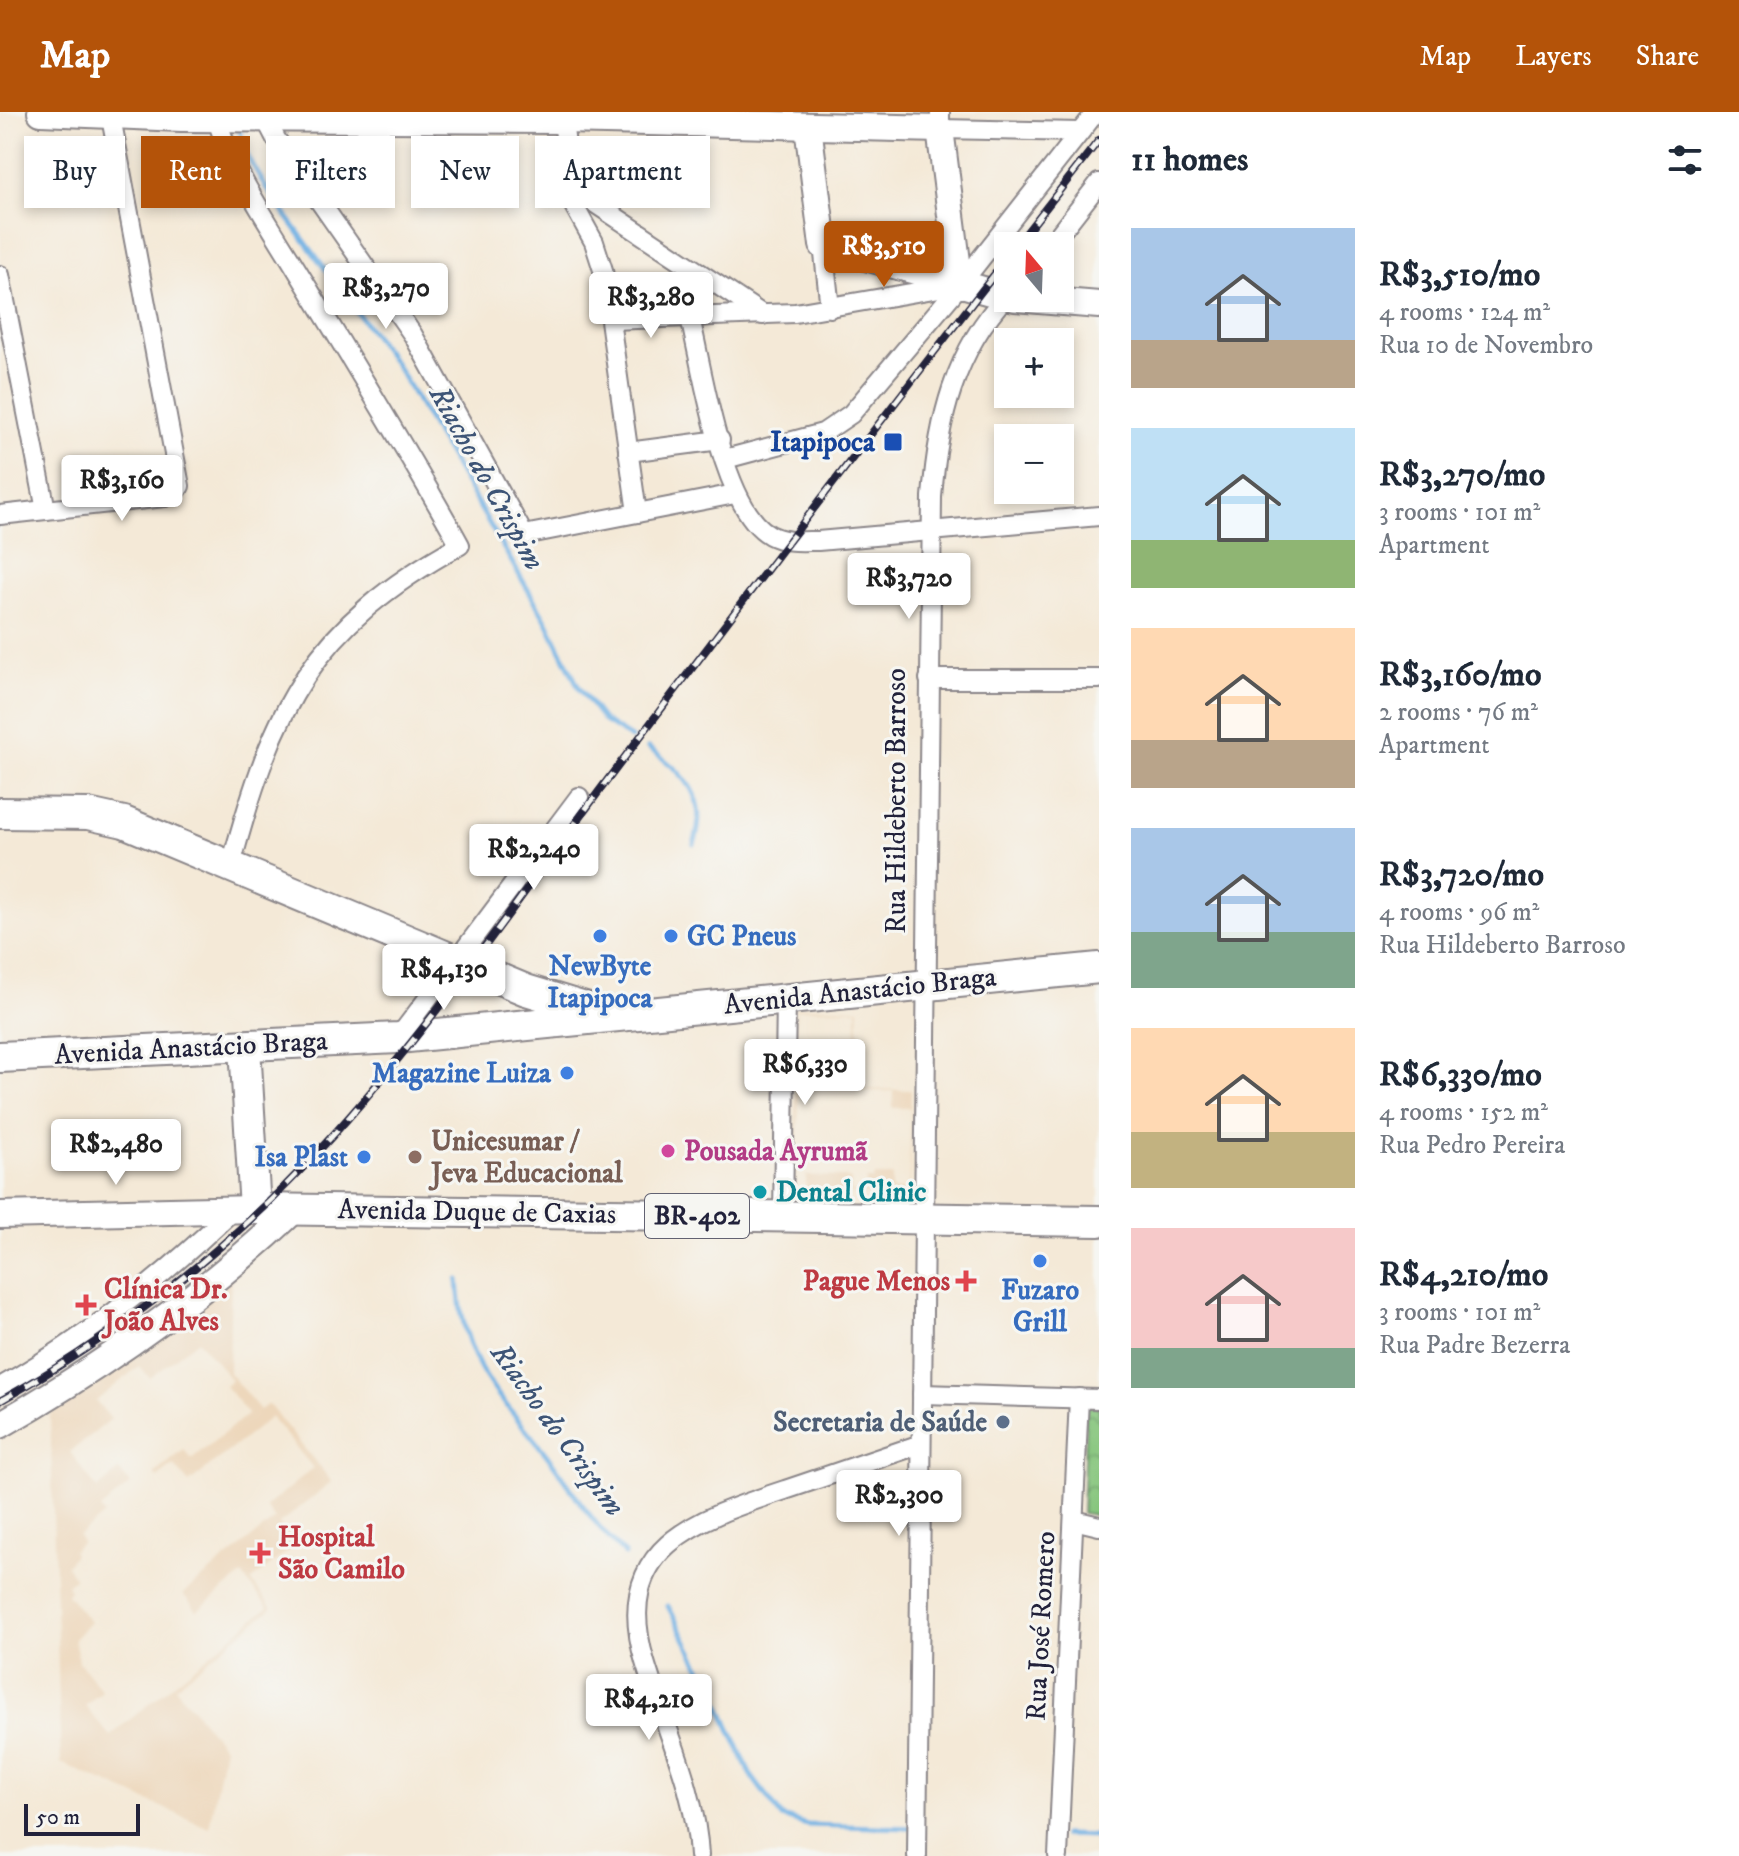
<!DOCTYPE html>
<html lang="en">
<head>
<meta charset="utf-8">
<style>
  body { margin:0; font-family:"IM FELL DW Pica",serif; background:#f6f6f7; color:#1f2937; height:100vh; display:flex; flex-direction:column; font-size:30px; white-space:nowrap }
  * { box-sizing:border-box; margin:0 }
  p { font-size:26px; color:#747a83 }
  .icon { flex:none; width:44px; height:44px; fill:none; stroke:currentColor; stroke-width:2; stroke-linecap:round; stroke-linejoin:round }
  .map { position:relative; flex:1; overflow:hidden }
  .sheet { display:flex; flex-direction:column; background:#fff; width:640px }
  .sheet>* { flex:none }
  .guide { position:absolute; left:24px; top:24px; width:760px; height:72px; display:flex; gap:16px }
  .needle { width:52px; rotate:341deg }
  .tools { position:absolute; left:994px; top:120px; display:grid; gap:16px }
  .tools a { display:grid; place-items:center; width:80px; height:80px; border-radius:0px; background:#fff; box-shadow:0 4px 12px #0003; font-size:40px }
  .scale { position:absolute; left:24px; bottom:20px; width:116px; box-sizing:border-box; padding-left:8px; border:4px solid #22223b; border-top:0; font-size:22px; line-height:28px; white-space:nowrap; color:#22223b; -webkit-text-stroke:6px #f6f6f2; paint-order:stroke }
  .price { position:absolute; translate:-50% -68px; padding:0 18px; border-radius:8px; background:#fff; color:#222; font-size:26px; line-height:52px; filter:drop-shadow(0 2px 4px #0008) }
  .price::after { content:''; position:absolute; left:50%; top:48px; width:24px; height:18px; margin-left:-12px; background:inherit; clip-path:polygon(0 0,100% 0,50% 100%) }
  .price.active { background:#b45309; color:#fff }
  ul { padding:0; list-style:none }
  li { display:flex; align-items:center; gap:24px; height:200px; padding:0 32px }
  li span { display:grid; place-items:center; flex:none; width:224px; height:160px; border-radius:0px; color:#555 }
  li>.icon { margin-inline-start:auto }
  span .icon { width:96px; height:96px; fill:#fffc; stroke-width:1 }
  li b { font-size:34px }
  h2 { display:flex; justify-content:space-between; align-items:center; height:96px; padding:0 32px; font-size:34px }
  .chip { padding:0 28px; border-radius:0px; background:#fff; box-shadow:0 4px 12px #0003; font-size:28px; line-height:72px }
  .chip.active { background:#b45309; color:#fff }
  header { display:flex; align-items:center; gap:48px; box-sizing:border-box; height:112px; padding:0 40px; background:#b45309; color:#fff }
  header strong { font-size:38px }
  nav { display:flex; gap:44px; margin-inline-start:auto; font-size:28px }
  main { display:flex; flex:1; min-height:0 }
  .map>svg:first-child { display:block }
  .built { fill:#edd7bb; fill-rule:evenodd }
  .park { fill:url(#park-crowns); stroke:#54745c; stroke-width:2 }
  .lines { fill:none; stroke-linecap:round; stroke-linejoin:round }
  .stream { stroke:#70b0e3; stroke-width:5 }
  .street-casing { stroke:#8b8689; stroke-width:22 }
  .secondary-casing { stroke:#8b8689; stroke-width:30 }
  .primary-casing { stroke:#8b8689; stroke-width:34 }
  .street { stroke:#fff; stroke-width:18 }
  .secondary { stroke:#fff; stroke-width:26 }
  .primary { stroke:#fff; stroke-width:30 }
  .rail-casing { stroke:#22223b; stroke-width:8 }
  .rail { stroke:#f6f6f2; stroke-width:5; stroke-dasharray:15; stroke-linecap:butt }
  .transit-dot { fill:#1a4fb4; stroke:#f6f6f2; stroke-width:3 }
  .shop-dot { fill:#3f7fe0; stroke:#f6f6f2; stroke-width:3 }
  .hotel-dot { fill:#d1479c; stroke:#f6f6f2; stroke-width:3 }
  .education-dot { fill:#8d6e63; stroke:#f6f6f2; stroke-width:3 }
  .culture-dot { fill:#0f9aa8; stroke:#f6f6f2; stroke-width:3 }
  .health-dot { fill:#e0444e; stroke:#f6f6f2; stroke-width:3 }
  .service-dot { fill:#5c6f8a; stroke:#f6f6f2; stroke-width:3 }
  .labels { text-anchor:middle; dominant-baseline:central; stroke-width:6; stroke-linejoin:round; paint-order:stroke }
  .shield { fill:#f6f6f2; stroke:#626272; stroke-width:2 }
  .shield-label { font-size:26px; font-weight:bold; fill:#22223b }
  .transit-label { font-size:28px; font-weight:bold; fill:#164399; stroke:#f6f6f2; text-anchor:end }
  .street-label { font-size:28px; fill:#22223b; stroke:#f6f6f2 }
  .shop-label { font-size:28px; font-weight:bold; fill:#366cbe; stroke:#f6f6f2 }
  .education-label { font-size:28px; font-weight:bold; fill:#785e54; stroke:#f6f6f2; text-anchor:start }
  .hotel-label { font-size:28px; font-weight:bold; fill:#b23c85; stroke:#f6f6f2; text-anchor:start }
  .culture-label { font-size:28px; font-weight:bold; fill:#0d838f; stroke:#f6f6f2; text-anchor:start }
  .health-label { font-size:28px; font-weight:bold; fill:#be3a42; stroke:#f6f6f2; text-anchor:start }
  .service-label { font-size:28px; font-weight:bold; fill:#4e5e75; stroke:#f6f6f2; text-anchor:end }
  .water-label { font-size:30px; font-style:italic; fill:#3d5476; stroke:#f6f6f2 }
</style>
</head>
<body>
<header>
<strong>Map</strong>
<nav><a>Map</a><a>Layers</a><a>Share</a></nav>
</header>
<main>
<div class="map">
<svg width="1099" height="1744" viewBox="0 0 1099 1744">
  <defs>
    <pattern id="park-crowns" width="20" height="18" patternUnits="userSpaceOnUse" patternTransform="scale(2)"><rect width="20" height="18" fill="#85c57c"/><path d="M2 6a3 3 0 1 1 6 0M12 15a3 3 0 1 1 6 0" fill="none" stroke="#6ca067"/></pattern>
  </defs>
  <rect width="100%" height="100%" fill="#f6f6f2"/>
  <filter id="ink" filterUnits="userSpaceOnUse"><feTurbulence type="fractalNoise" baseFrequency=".0125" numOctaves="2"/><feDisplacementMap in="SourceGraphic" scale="16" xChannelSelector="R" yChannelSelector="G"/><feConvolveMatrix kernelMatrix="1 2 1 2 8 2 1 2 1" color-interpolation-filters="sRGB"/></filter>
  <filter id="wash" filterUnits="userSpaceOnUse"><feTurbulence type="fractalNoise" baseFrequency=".006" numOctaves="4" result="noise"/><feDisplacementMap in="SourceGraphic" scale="32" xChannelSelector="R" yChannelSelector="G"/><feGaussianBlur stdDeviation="1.8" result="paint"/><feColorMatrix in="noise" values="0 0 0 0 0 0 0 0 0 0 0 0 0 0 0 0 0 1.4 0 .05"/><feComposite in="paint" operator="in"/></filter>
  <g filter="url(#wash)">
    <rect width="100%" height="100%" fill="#f4e9d7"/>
    <g class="built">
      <path d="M 796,895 L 859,896 L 857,977 L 911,978 L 910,1082 L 794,1081 ZM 797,897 L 857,897 L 857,960 L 797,960 ZM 800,963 L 856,963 L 856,979 L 893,979 L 893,996 L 910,996 L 909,1078 L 892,1078 L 892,1064 L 874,1064 L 873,1068 L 866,1068 L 866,1080 L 851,1080 L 851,1068 L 843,1065 L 806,1064 L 806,1078 L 796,1078 Z"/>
      <path d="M 231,1164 L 229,1261 L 260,1298 L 268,1292 L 332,1370 L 279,1412 L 295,1433 L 251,1469 L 272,1496 L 175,1575 L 224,1635 L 209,1716 L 61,1651 L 50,1302 ZM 198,1228 L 231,1268 L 225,1274 L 248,1302 L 192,1347 L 184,1338 L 154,1362 L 157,1366 L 174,1353 L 189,1371 L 271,1305 L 313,1356 L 266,1395 L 275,1407 L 183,1482 L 197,1499 L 242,1463 L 268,1495 L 110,1624 L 85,1594 L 102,1579 L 79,1550 L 74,1527 L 90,1510 L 67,1482 L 70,1478 L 67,1473 L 75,1466 L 66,1454 L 74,1442 L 72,1439 L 82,1430 L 78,1424 L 104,1403 L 100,1397 L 131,1372 L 119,1359 L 97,1377 L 70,1340 L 111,1307 L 96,1289 L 139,1254 L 150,1266 Z"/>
    </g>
    <path class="park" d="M 1086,1294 L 1099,1295 L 1099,1404 L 1082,1401 Z"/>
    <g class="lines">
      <g class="stream">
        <path d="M 239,16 L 246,41 L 268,79 L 398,256 L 547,510 L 579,576 L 604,609 L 631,626"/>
        <path d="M 648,636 C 685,660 710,687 694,732"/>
        <path d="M 458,1168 C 463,1260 501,1282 552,1350 C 576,1383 595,1415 625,1442"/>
        <path d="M 668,1494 L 716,1585 L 750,1662 L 782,1705 L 807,1713 L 912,1716"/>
        <path d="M 1064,1723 L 1099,1724"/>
      </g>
    </g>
  </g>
  <g filter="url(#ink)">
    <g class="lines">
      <defs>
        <g id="street">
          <path d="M 215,0 C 227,51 270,113 297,158 C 352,249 408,339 460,433 C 311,515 274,594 231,753"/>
          <path d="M 262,0 L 276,27 L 413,223 L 524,423 L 735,382"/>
          <path d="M 562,0 L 573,92 L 594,130 L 603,158 L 637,401"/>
          <path d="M 940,0 L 940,17 L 1080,20"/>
          <path d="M 569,74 L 763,203"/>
          <path d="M 823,133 L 830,196"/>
          <path d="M 1050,134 L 1099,71"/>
          <path d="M 0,163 L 46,398"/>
          <path d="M 690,206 C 703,258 722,397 770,423 C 785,431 801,429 818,429 L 1099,404"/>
          <path d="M 611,208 L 795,201 L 957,173"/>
          <path d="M 628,340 L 720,328"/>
          <path d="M 725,347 L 823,321 L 851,302 L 960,173 L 1096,0"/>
          <path d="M 0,403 L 165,385 L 175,381 L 180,374 L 110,0"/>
          <path d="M 929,567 L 1099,567"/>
          <path d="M 398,926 L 579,685"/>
          <path d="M 783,1105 L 786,885"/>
          <path d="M 0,1275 C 86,1227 163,1165 234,1097"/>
          <path d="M 922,1282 L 1099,1287"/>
          <path d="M 1074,1408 L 1099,1414"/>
          <path d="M 699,1744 C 696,1677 664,1614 645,1550 C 610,1434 697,1407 788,1377 C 832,1362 876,1347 921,1332"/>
          <path d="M 917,1744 L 932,385 C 938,309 954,239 1008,182"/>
          <path d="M 1058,1744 L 1079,1286"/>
        </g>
        <g id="secondary">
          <path d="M 41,0 L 181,6 L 563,8 L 940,17 L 960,173"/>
          <path d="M 808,14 L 823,133 L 1008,185"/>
          <path d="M 1015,186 L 1099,193"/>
          <path d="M 0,1103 L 255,1097"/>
          <path d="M 0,1313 C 107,1252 206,1181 295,1097"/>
        </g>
        <g id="primary">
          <path d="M 0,701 L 88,702 L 124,710 L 526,878 L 595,899"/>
          <path d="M 245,935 L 255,1097 L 1099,1109"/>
          <path d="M 0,945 L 398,926 L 1099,856"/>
        </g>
      </defs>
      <use href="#street" class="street-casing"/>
      <use href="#secondary" class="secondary-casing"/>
      <use href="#primary" class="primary-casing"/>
      <use href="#street" class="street"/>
      <use href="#secondary" class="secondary"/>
      <use href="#primary" class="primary"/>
      <defs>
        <g id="rail">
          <path d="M 1016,134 L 1099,28"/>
          <path d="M 0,1289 C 103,1231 199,1160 283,1076 C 406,953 505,804 609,666 C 741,491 874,317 1008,145"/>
        </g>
      </defs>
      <use href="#rail" class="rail-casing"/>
      <use href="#rail" class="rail"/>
    </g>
  </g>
  <rect class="transit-dot" x="883" y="320" width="20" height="20" rx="4"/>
  <g class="shop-dot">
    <circle cx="600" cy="824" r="8"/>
    <circle cx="671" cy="824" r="8"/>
    <circle cx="567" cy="961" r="8"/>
    <circle cx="364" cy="1045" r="8"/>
    <circle cx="1040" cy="1149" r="8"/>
  </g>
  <circle class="hotel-dot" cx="668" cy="1039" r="8"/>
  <circle class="education-dot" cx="415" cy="1045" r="8"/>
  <circle class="culture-dot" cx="760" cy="1080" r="8"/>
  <g class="health-dot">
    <path d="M962 1157h8v8h8v8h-8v8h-8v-8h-8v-8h8z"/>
    <path d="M82 1181h8v8h8v8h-8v8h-8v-8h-8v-8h8z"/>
    <path d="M256 1429h8v8h8v8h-8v8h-8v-8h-8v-8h8z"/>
  </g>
  <circle class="service-dot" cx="1003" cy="1310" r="8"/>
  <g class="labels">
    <rect class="shield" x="645" y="1082" width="104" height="44" rx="6"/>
    <g class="shield-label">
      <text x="697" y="1104">BR-402</text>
    </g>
    <g class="transit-label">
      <text x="875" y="330">Itapipoca</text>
    </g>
    <g class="street-label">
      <text transform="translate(896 689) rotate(-90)">Rua Hildeberto Barroso</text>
      <text transform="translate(860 879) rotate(-6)">Avenida Anastácio Braga</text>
      <text transform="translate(191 936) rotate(-3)">Avenida Anastácio Braga</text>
      <text transform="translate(477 1100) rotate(1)">Avenida Duque de Caxias</text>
      <text transform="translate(1041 1514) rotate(-87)">Rua José Romero</text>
    </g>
    <g class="shop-label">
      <text x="687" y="824" text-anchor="start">GC Pneus</text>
      <text x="600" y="854">NewByte<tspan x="600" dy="32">Itapipoca</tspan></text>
      <text x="551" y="961" text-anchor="end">Magazine Luiza</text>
      <text x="348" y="1045" text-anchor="end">Isa Plast</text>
      <text x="1040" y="1178">Fuzaro<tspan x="1040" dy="32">Grill</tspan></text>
    </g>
    <g class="education-label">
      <text x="431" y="1029">Unicesumar /<tspan x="431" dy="32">Jeva Educacional</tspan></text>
    </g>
    <g class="hotel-label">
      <text x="684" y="1039">Pousada Ayrumã</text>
    </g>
    <g class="culture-label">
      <text x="776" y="1080">Dental Clinic</text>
    </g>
    <g class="health-label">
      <text x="950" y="1169" text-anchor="end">Pague Menos</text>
      <text x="104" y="1177">Clínica Dr.<tspan x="104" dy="32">João Alves</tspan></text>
      <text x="278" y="1425">Hospital<tspan x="278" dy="32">São Camilo</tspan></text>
    </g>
    <g class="service-label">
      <text x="987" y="1310">Secretaria de Saúde</text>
    </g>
    <g class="water-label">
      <text transform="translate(486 366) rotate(61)">Riacho do Crispim</text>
      <text transform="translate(557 1318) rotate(54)">Riacho do Crispim</text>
    </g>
  </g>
</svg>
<div class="tools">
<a><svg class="needle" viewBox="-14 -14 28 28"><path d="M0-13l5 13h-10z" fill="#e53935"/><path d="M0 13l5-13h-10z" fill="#747a83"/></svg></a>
<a>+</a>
<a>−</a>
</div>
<div class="scale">50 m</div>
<b class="price active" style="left:884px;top:177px">R$3,510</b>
<b class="price" style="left:386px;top:219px">R$3,270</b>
<b class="price" style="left:651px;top:228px">R$3,280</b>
<b class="price" style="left:122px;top:411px">R$3,160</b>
<b class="price" style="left:909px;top:509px">R$3,720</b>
<b class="price" style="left:534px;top:780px">R$2,240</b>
<b class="price" style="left:444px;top:900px">R$4,130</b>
<b class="price" style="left:805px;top:995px">R$6,330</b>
<b class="price" style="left:116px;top:1075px">R$2,480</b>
<b class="price" style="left:899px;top:1426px">R$2,300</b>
<b class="price" style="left:649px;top:1630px">R$4,210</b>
<div class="guide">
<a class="chip">Buy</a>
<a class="chip active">Rent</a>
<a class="chip">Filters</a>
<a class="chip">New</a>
<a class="chip">Apartment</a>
</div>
</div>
<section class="sheet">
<h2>11 homes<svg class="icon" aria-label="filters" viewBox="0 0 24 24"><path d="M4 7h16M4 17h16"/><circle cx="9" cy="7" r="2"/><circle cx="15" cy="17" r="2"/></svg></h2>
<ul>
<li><span style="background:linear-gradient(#a9c7e8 70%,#b9a48a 0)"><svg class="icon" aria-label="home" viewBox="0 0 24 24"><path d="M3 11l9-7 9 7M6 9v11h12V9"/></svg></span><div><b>R$3,510/mo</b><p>4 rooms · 124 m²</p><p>Rua 10 de Novembro</p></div></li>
<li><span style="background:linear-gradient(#bfe0f5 70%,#8fb573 0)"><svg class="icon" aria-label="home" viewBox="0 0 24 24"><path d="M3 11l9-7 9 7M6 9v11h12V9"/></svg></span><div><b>R$3,270/mo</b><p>3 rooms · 101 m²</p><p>Apartment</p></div></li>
<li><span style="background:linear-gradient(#ffd9b3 70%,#b9a48a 0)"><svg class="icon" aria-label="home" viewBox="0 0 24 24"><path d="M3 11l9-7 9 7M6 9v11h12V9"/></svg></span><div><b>R$3,160/mo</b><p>2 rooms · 76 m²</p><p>Apartment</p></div></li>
<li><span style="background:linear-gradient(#a9c7e8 65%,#7fa58c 0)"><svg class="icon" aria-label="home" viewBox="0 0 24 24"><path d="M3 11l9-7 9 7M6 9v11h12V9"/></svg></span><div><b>R$3,720/mo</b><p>4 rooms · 96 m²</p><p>Rua Hildeberto Barroso</p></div></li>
<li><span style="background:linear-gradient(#ffd9b3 65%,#c2b280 0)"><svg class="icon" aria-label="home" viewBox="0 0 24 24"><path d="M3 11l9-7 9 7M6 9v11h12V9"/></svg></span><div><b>R$6,330/mo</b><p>4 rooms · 152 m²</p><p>Rua Pedro Pereira</p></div></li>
<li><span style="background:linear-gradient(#f6c9c9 75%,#7fa58c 0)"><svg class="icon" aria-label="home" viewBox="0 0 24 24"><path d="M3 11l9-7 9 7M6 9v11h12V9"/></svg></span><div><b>R$4,210/mo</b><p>3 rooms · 101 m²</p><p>Rua Padre Bezerra</p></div></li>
</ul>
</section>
</main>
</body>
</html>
